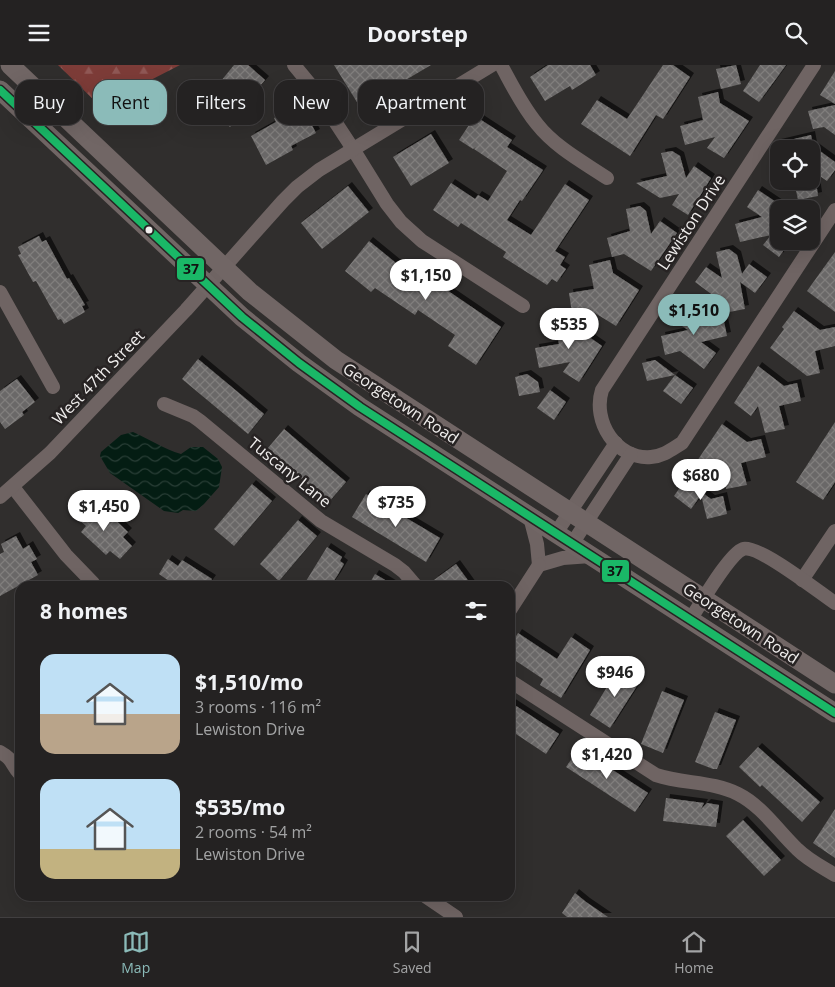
<!DOCTYPE html>
<html lang="en">
<head>
<meta charset="utf-8">
<style>
  body { margin:0; font-family:"Open Sans",sans-serif; background:#2c2a2a; color:#f1f3f6; height:100vh; display:flex; flex-direction:column; font-size:19px; white-space:nowrap }
  * { box-sizing:border-box; margin:0 }
  p { font-size:16px; color:#a3a4a5 }
  .icon { flex:none; width:28px; height:28px; fill:none; stroke:currentColor; stroke-width:2; stroke-linecap:round; stroke-linejoin:round }
  .map { position:relative; flex:1; overflow:hidden }
  .details { position:absolute; left:15px; top:516px; width:500px; height:320px; display:flex; flex-direction:column; background:#242222; border-radius:15px; box-shadow:0 5px 20px #0002,0 0 0 1px #413f40 }
  .details>* { flex:none }
  .hud { position:absolute; left:15px; top:15px; width:500px; height:45px; display:flex; gap:10px }
  .tools { position:absolute; left:770px; top:75px; display:grid; gap:10px }
  .tools a { display:grid; place-items:center; width:50px; height:50px; border-radius:10px; background:#242222; box-shadow:0 5px 20px #0002,0 0 0 1px #413f40; font-size:25px }
  .price { position:absolute; translate:-50% -42px; padding:0 11px; border-radius:18px; background:#fff; color:#222; font-size:16px; line-height:32px; filter:drop-shadow(0 1px 2px #0008) }
  .price::after { content:''; position:absolute; left:50%; top:30px; width:15px; height:11px; margin-left:-8px; background:inherit; clip-path:polygon(0 0,100% 0,50% 100%) }
  .price.active { background:#8bbbb9; color:#111 }
  ul { padding:0; list-style:none }
  li { display:flex; align-items:center; gap:15px; height:125px; padding:0 25px }
  li span { display:grid; place-items:center; flex:none; width:140px; height:100px; border-radius:15px; color:#555 }
  li>.icon { margin-inline-start:auto }
  span .icon { width:60px; height:60px; fill:#fffc; stroke-width:1 }
  li b { font-size:21px }
  h2 { display:flex; justify-content:space-between; align-items:center; height:60px; padding:0 25px; font-size:21px }
  .chip { padding:0 18px; border-radius:15px; background:#242222; box-shadow:0 5px 20px #0002,0 0 0 1px #413f40; font-size:18px; line-height:45px }
  .chip.active { background:#8bbbb9; color:#111 }
  header { display:flex; justify-content:space-between; align-items:center; height:65px; padding:0 25px; background:#242222; font-size:22px; font-weight:700 }
  .menu { display:flex; justify-content:space-around; align-items:center; height:70px; border-top:1px solid #413f40; background:#242222; font-size:14px; color:#a3a4a5 }
  .menu a { display:grid; justify-items:center; gap:2px }
  .menu .active { color:#8bbbb9 }
  .map>svg:first-child { display:block }
  .forest { fill:url(#forest-firs) }
  .water { fill:url(#water-waves) }
  .building { fill:url(#building-cross-hatch); filter:url(#shadow) }
  .lines { fill:none; stroke-linecap:round; stroke-linejoin:round }
  .minor { stroke:#6f6463; stroke-width:14 }
  .secondary { stroke:#716665; stroke-width:19 }
  .bus-1-casing { stroke:#272323; stroke-width:11 }
  .bus-1 { stroke:#1ab867; stroke-width:8 }
  .bus-dot { fill:#efedec; stroke:#272323; stroke-width:2 }
  .labels { text-anchor:middle; dominant-baseline:central; stroke-width:5; stroke-linejoin:round; paint-order:stroke }
  .street-label { font-size:16px; fill:#efedec; stroke:#272323 }
  .line-badge { stroke:#272323; stroke-width:2 }
  .pale-badge-label { font-size:14px; text-anchor:middle; font-weight:bold; fill:#111 }
</style>
</head>
<body>
<header><svg class="icon" aria-label="menu" viewBox="0 0 24 24"><path d="M4 6h16M4 12h16M4 18h16"/></svg>Doorstep<svg class="icon" aria-label="search" viewBox="0 0 24 24"><circle cx="10" cy="10" r="6"/><path d="M15 15l6 6"/></svg></header>
<div class="map">
<svg width="835" height="852" viewBox="0 0 835 852">
  <defs>
    <pattern id="forest-firs" width="22" height="20" patternUnits="userSpaceOnUse" patternTransform="scale(1.25)"><rect width="22" height="20" fill="#7d3c38"/><path d="M5 1l3.5 6h-7zM16 11l3.5 6h-7z" fill="#905855"/></pattern>
    <pattern id="water-waves" width="16" height="10" patternUnits="userSpaceOnUse" patternTransform="scale(1.25)"><rect width="16" height="10" fill="#041d13"/><path d="M0 5q4-4 8 0t8 0" fill="none" stroke="#293e36"/></pattern>
    <pattern id="building-cross-hatch" width="8" height="8" patternUnits="userSpaceOnUse" patternTransform="scale(1.25)"><rect width="8" height="8" fill="#6a6867"/><path d="M0 0l8 8M0 8l8-8" fill="none" stroke="#807e7d"/></pattern>
    <filter id="shadow"><feDropShadow dx="4" dy="-4" stdDeviation="0" flood-color="#0009"/></filter>
  </defs>
  <rect width="100%" height="100%" fill="#302e2d"/>
  <path class="forest" d="M 58,0 L 180,0 L 100,41 Z"/>
  <path class="water" d="M 133,367 C 149,374 164,384 181,389 L 191,382 L 203,382 L 218,394 L 222,402 L 219,422 L 204,439 L 196,446 L 183,445 L 178,448 L 164,446 L 110,408 L 100,391 L 101,387 L 121,370 Z"/>
  <g class="building">
    <path d="M 234,0 L 248,0 L 265,15 L 247,36 L 250,40 L 230,62 L 206,41 L 224,19 L 221,16 Z"/>
    <path d="M 334,0 L 431,0 L 360,42 Z"/>
    <path d="M 548,0 L 590,0 L 596,10 L 572,25 L 570,21 L 545,36 L 530,12 Z"/>
    <path d="M 663,0 L 673,0 L 690,12 L 663,54 L 656,50 L 630,91 L 581,59 L 597,35 L 627,54 Z"/>
    <path d="M 736,0 L 741,19 L 721,24 L 716,4 Z"/>
    <path d="M 760,0 L 786,0 L 759,37 L 743,26 Z"/>
    <path d="M 835,6 L 835,39 L 820,30 Z"/>
    <path d="M 718,27 L 720,38 L 749,56 L 724,93 L 707,83 L 715,72 L 685,80 L 680,61 L 703,55 L 698,32 Z"/>
    <path d="M 300,38 L 316,68 L 291,81 L 293,85 L 266,100 L 251,71 L 276,57 L 274,53 Z"/>
    <path d="M 835,40 L 835,70 L 824,62 L 813,64 L 808,46 Z"/>
    <path d="M 475,51 L 512,75 L 507,82 L 543,105 L 522,136 L 520,135 L 507,155 L 531,170 L 565,119 L 589,135 L 555,186 L 565,192 L 560,200 L 566,204 L 557,217 L 552,214 L 547,220 L 503,192 L 506,187 L 461,158 L 458,162 L 433,145 L 451,118 L 475,134 L 478,130 L 488,136 L 507,106 L 474,84 L 476,82 L 473,84 L 459,75 Z"/>
    <path d="M 431,69 L 449,98 L 411,121 L 393,92 Z"/>
    <path d="M 811,70 L 813,81 L 835,97 L 835,105 L 827,116 L 811,105 L 811,84 L 771,84 L 773,79 Z"/>
    <path d="M 672,86 L 680,91 L 686,113 L 694,101 L 711,113 L 688,150 L 672,140 L 679,129 L 660,133 L 636,118 L 667,111 L 661,88 Z"/>
    <path d="M 794,116 L 816,116 L 818,131 L 798,135 Z"/>
    <path d="M 348,121 L 369,147 L 322,184 L 301,158 Z"/>
    <path d="M 758,125 L 779,139 L 779,176 L 790,176 L 779,192 L 763,180 L 771,170 L 740,177 L 735,159 L 762,152 L 747,142 Z"/>
    <path d="M 640,141 L 646,146 L 651,169 L 660,156 L 677,168 L 651,206 L 624,189 L 612,192 L 607,173 L 630,166 L 626,144 Z"/>
    <path d="M 39,171 L 42,177 L 46,175 L 67,214 L 69,213 L 85,240 L 82,241 L 85,247 L 64,259 L 61,254 L 58,255 L 36,216 L 33,217 L 18,190 L 21,189 L 18,182 Z"/>
    <path d="M 369,176 L 407,207 L 408,205 L 432,221 L 435,217 L 501,262 L 476,300 L 448,281 L 455,270 L 418,245 L 415,250 L 375,223 L 371,227 L 345,206 Z"/>
    <path d="M 729,184 L 737,190 L 742,209 L 749,199 L 767,212 L 755,228 L 740,217 L 745,244 L 724,248 L 722,237 L 695,217 L 706,202 L 722,213 L 716,187 Z"/>
    <path d="M 835,187 L 835,247 L 807,226 Z"/>
    <path d="M 610,195 L 613,208 L 639,225 L 616,261 L 590,245 L 572,248 L 569,228 L 594,224 L 589,200 Z"/>
    <path d="M 683,238 L 709,255 L 723,252 L 727,271 L 701,277 L 716,288 L 704,304 L 680,286 L 665,290 L 661,271 L 688,265 L 672,254 Z"/>
    <path d="M 794,246 L 820,265 L 835,262 L 835,281 L 815,286 L 820,308 L 807,311 L 770,283 L 784,264 L 782,262 Z"/>
    <path d="M 574,252 L 576,263 L 602,281 L 579,317 L 563,307 L 570,297 L 539,303 L 535,283 L 559,279 L 554,255 Z"/>
    <path d="M 198,294 L 264,349 L 248,369 L 182,314 Z"/>
    <path d="M 655,295 L 675,310 L 647,316 L 642,298 Z"/>
    <path d="M 758,301 L 784,321 L 797,318 L 801,336 L 779,341 L 785,364 L 765,368 L 758,341 L 751,351 L 734,338 Z"/>
    <path d="M 527,309 L 538,317 L 540,327 L 519,331 L 515,312 Z"/>
    <path d="M 675,310 L 693,323 L 681,339 L 663,326 Z"/>
    <path d="M 17,314 L 35,337 L 22,347 L 24,350 L 5,364 L 0,357 L 0,326 Z"/>
    <path d="M 550,325 L 566,337 L 554,355 L 537,343 Z"/>
    <path d="M 835,357 L 835,417 L 823,435 L 796,417 Z"/>
    <path d="M 722,359 L 747,377 L 761,374 L 766,392 L 741,398 L 747,420 L 726,424 L 725,416 L 697,396 Z"/>
    <path d="M 284,364 L 346,417 L 328,438 L 268,383 Z"/>
    <path d="M 685,415 L 711,434 L 723,431 L 727,449 L 707,454 L 701,430 L 691,444 L 674,431 Z"/>
    <path d="M 252,419 L 272,436 L 234,481 L 214,464 Z"/>
    <path d="M 366,429 L 440,473 L 426,497 L 352,452 Z"/>
    <path d="M 89,439 L 98,448 L 103,443 L 128,467 L 123,472 L 132,481 L 120,494 L 110,486 L 106,490 L 81,467 L 86,461 L 77,453 Z"/>
    <path d="M 298,455 L 317,471 L 279,516 L 260,499 Z"/>
    <path d="M 16,471 L 23,484 L 29,480 L 37,494 L 31,497 L 38,510 L 0,531 L 0,489 L 4,487 L 1,479 Z"/>
    <path d="M 327,482 L 342,492 L 340,496 L 344,499 L 337,511 L 330,521 L 303,521 Z"/>
    <path d="M 168,494 L 178,501 L 182,495 L 212,514 L 207,521 L 166,521 L 169,516 L 159,509 Z"/>
    <path d="M 456,499 L 472,521 L 439,521 L 434,515 Z"/>
    <path d="M 375,509 L 395,521 L 368,521 Z"/>
    <path d="M 518,568 L 557,594 L 571,572 L 590,585 L 561,633 L 540,620 L 543,614 L 510,592 L 510,581 Z"/>
    <path d="M 619,602 L 640,616 L 610,663 L 590,650 Z"/>
    <path d="M 662,626 L 684,635 L 663,688 L 641,679 Z"/>
    <path d="M 510,637 L 559,669 L 546,689 L 510,665 Z"/>
    <path d="M 715,647 L 736,655 L 717,704 L 713,704 L 695,697 Z"/>
    <path d="M 758,682 L 820,737 L 802,757 L 762,720 L 760,722 L 739,702 Z"/>
    <path d="M 579,683 L 648,728 L 635,747 L 566,702 Z"/>
    <path d="M 666,733 L 704,738 L 701,744 L 707,738 L 719,740 L 716,762 L 663,756 Z"/>
    <path d="M 835,744 L 835,793 L 813,778 Z"/>
    <path d="M 743,755 L 781,795 L 764,811 L 726,771 Z"/>
    <path d="M 575,828 L 586,837 L 608,852 L 567,852 L 562,848 Z"/>
  </g>
  <g class="lines">
    <g class="minor">
      <path d="M 294,0 L 313,23 L 353,84 L 387,139 L 401,157 L 422,176 L 523,241"/>
      <path d="M 501,0 C 512,20 522,41 537,59 C 555,82 583,97 607,113"/>
      <path d="M 814,0 L 602,325 C 592,356 616,395 651,392 C 664,391 672,384 682,378 L 835,145"/>
      <path d="M 0,227 L 53,322"/>
      <path d="M 164,339 L 193,351 L 200,356 L 321,456 L 395,500 L 404,507 L 416,521"/>
      <path d="M 13,422 L 66,490 L 93,518 L 94,521"/>
      <path d="M 0,432 L 50,388 L 186,245 L 283,136 L 297,122 L 319,105 L 492,0"/>
      <path d="M 530,452 L 537,479 L 539,500"/>
      <path d="M 556,468 L 616,378"/>
      <path d="M 572,479 L 631,389"/>
      <path d="M 539,500 L 563,493 L 591,491"/>
      <path d="M 802,515 L 835,466"/>
      <path d="M 510,545 L 539,500"/>
      <path d="M 690,555 C 700,540 729,489 743,484 C 758,479 820,528 835,538"/>
      <path d="M 510,616 L 656,710 C 683,719 713,716 738,729 C 762,741 778,766 797,784 C 808,795 822,802 835,810"/>
      <path d="M 0,687 C 14,695 10,698 20,709"/>
      <path d="M 425,831 L 456,852"/>
    </g>
    <g class="secondary">
      <path d="M 10,0 L 250,227 L 336,295 L 835,619"/>
      <path d="M 0,25 L 242,252 L 299,298 L 360,342 L 835,648"/>
    </g>
    <defs>
      <path id="bus-1" d="M 0,25 L 242,252 L 299,298 L 360,342 L 835,648"/>
    </defs>
    <use href="#bus-1" class="bus-1-casing"/>
    <use href="#bus-1" class="bus-1"/>
  </g>
  <circle class="bus-dot" cx="149" cy="165" r="4.5"/>
  <g class="labels">
    <g class="street-label">
      <text transform="translate(691 157) rotate(-57)">Lewiston Drive</text>
      <text transform="translate(98 312) rotate(-46)">West 47th Street</text>
      <text transform="translate(401 338) rotate(33)">Georgetown Road</text>
      <text transform="translate(290 407) rotate(39)">Tuscany Lane</text>
      <text transform="translate(741 558) rotate(33)">Georgetown Road</text>
    </g>
  </g>
  <g class="line-badge">
    <rect x="176" y="192" width="29" height="24" rx="5" fill="#1ab867"/>
    <rect x="601" y="494" width="29" height="24" rx="5" fill="#1ab867"/>
  </g>
  <g class="pale-badge-label">
    <text x="191" y="209">37</text>
    <text x="615" y="511">37</text>
  </g>
</svg>
<div class="tools">
<a><svg class="icon" aria-label="locate" viewBox="0 0 24 24"><circle cx="12" cy="12" r="6"/><path d="M12 2v4M12 18v4M2 12h4M18 12h4"/></svg></a>
<a><svg class="icon" aria-label="layers" viewBox="0 0 24 24"><path d="M12 4l9 5-9 5-9-5zM3 14l9 5 9-5"/></svg></a>
</div>
<b class="price" style="left:426px;top:236px">$1,150</b>
<b class="price active" style="left:694px;top:271px">$1,510</b>
<b class="price" style="left:569px;top:285px">$535</b>
<b class="price" style="left:701px;top:436px">$680</b>
<b class="price" style="left:396px;top:463px">$735</b>
<b class="price" style="left:104px;top:467px">$1,450</b>
<b class="price" style="left:615px;top:633px">$946</b>
<b class="price" style="left:607px;top:715px">$1,420</b>
<div class="hud">
<a class="chip">Buy</a>
<a class="chip active">Rent</a>
<a class="chip">Filters</a>
<a class="chip">New</a>
<a class="chip">Apartment</a>
</div>
<section class="details">
<h2>8 homes<svg class="icon" aria-label="filters" viewBox="0 0 24 24"><path d="M4 7h16M4 17h16"/><circle cx="9" cy="7" r="2"/><circle cx="15" cy="17" r="2"/></svg></h2>
<ul>
<li><span style="background:linear-gradient(#bfe0f5 60%,#b9a48a 0)"><svg class="icon" aria-label="home" viewBox="0 0 24 24"><path d="M3 11l9-7 9 7M6 9v11h12V9"/></svg></span><div><b>$1,510/mo</b><p>3 rooms · 116 m²</p><p>Lewiston Drive</p></div></li>
<li><span style="background:linear-gradient(#bfe0f5 70%,#c2b280 0)"><svg class="icon" aria-label="home" viewBox="0 0 24 24"><path d="M3 11l9-7 9 7M6 9v11h12V9"/></svg></span><div><b>$535/mo</b><p>2 rooms · 54 m²</p><p>Lewiston Drive</p></div></li>
</ul>
</section>
</div>
<nav class="menu">
<a class="active"><svg class="icon" aria-label="map" viewBox="0 0 24 24"><path d="M3 6l6-2 6 2 6-2v14l-6 2-6-2-6 2zM9 4v14M15 6v14"/></svg>Map</a>
<a><svg class="icon" aria-label="saved" viewBox="0 0 24 24"><path d="M7 4h10v16l-5-4-5 4z"/></svg>Saved</a>
<a><svg class="icon" aria-label="home" viewBox="0 0 24 24"><path d="M3 11l9-7 9 7M6 9v11h12V9"/></svg>Home</a>
</nav>
</body>
</html>
